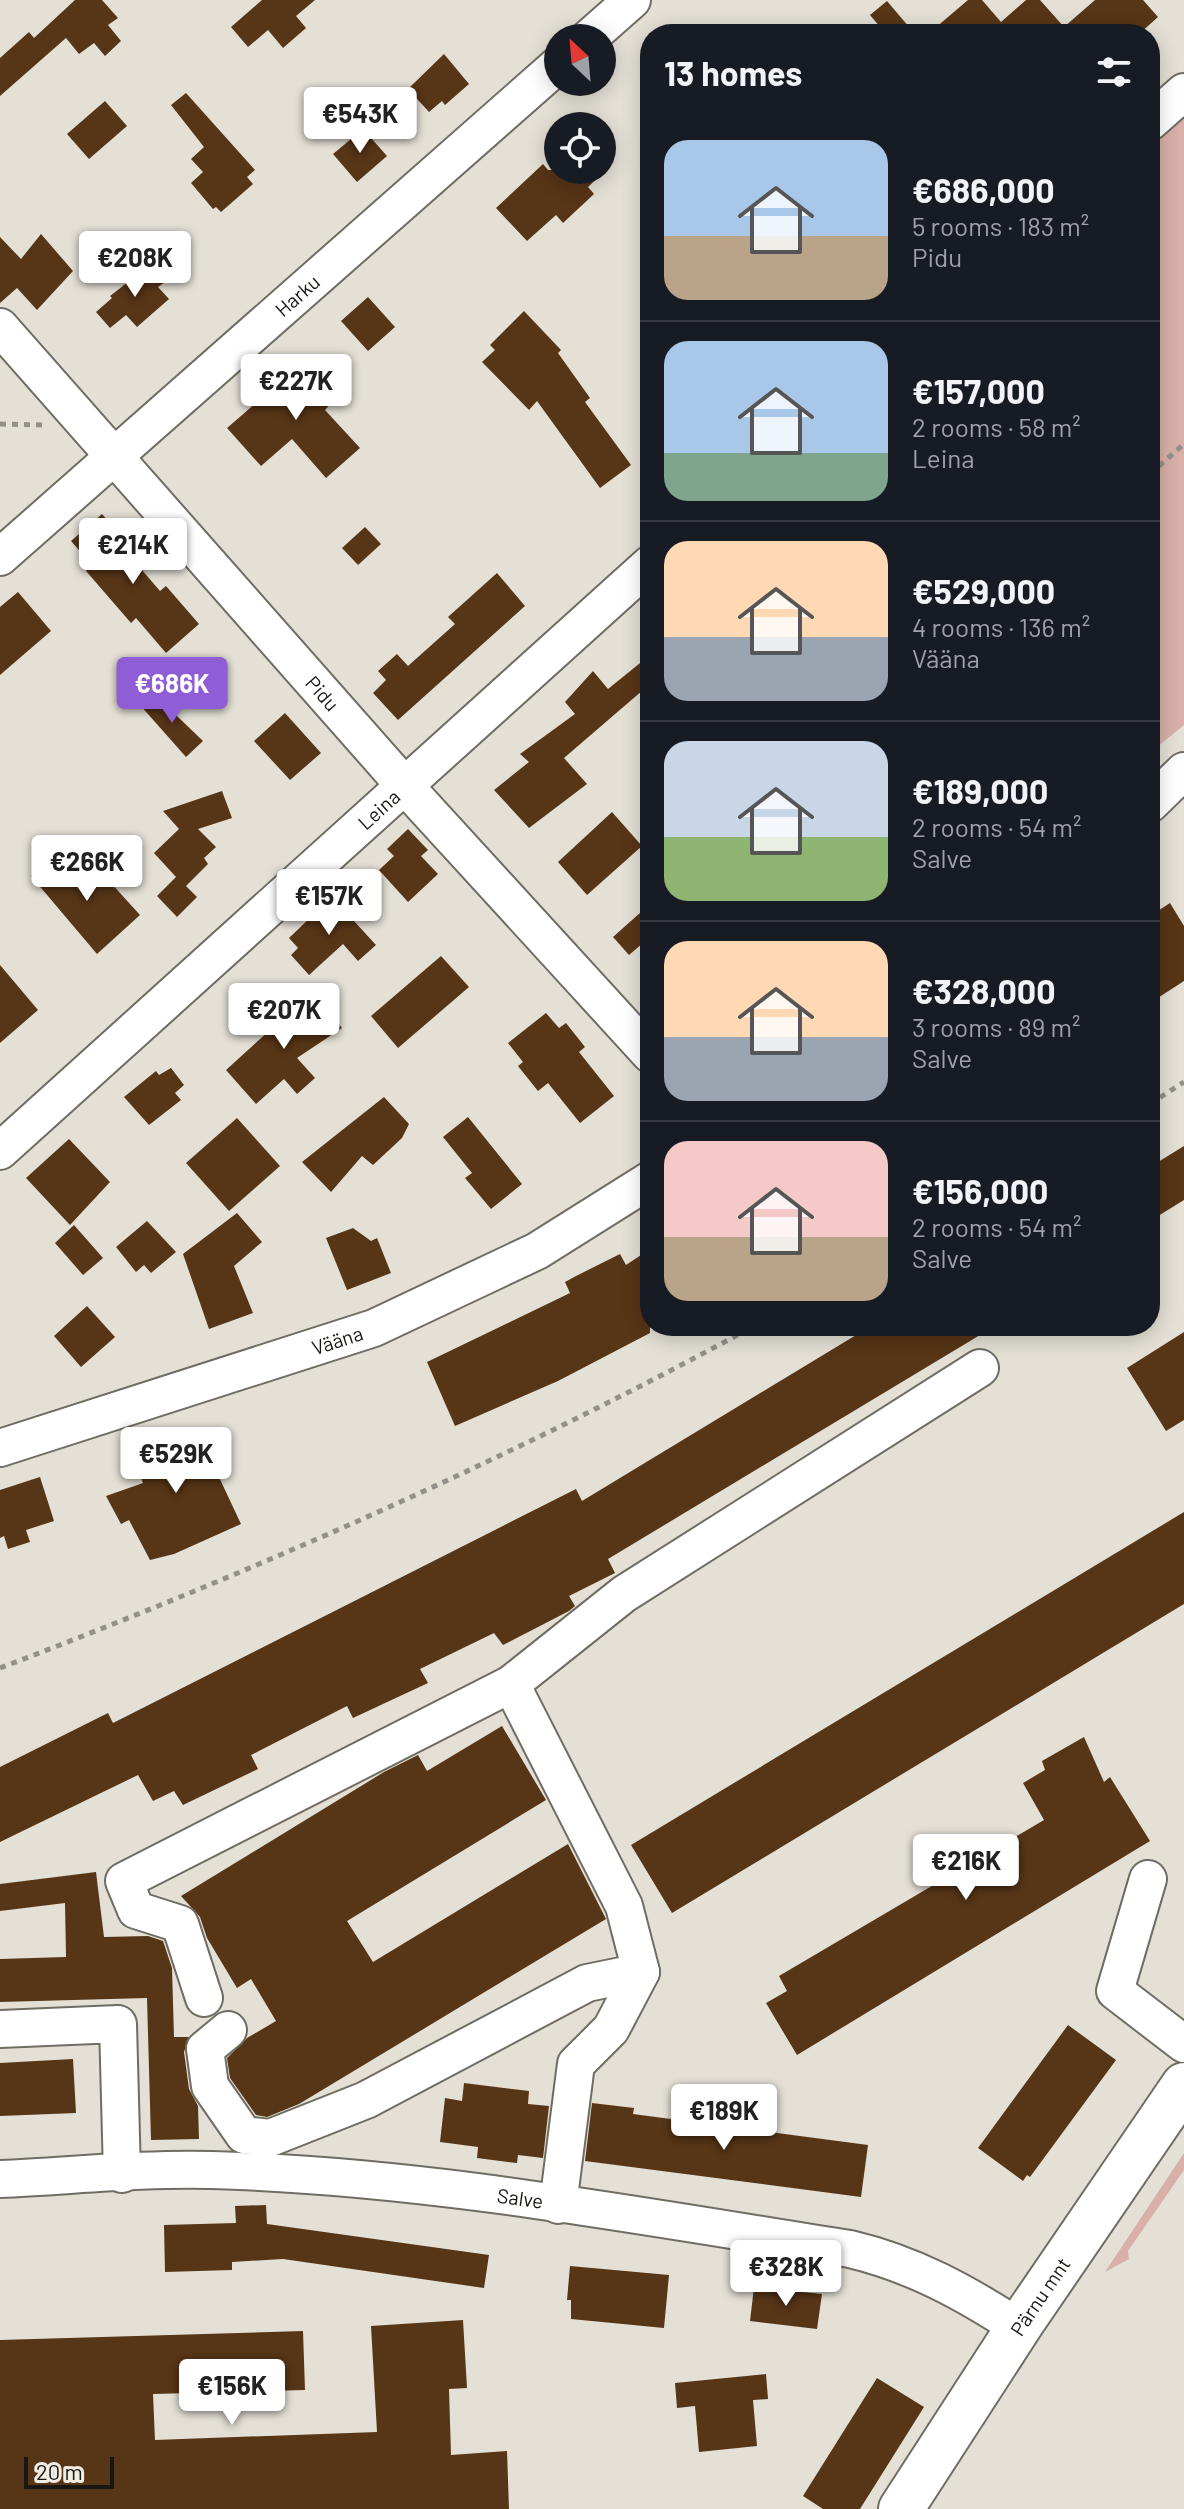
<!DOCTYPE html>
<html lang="en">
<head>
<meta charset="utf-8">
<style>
  body { margin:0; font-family:Barlow,sans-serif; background:#20242c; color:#f1f3f6; height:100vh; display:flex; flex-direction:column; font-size:30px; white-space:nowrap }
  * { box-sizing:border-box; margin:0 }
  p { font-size:26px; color:#9ea1a6 }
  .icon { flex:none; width:44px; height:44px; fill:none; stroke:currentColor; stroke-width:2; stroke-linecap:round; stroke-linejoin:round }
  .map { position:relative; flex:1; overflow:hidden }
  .side { position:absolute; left:640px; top:24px; width:520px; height:1312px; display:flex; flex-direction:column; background:#171b24; border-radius:32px; box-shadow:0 4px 20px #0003 }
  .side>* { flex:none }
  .needle { width:52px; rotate:334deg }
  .tools { position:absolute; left:544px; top:24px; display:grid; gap:16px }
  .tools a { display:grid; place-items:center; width:72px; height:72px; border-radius:50%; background:#171b24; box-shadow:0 4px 20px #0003; font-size:40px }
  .scale { position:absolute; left:24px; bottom:20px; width:90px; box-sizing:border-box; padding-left:8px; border:4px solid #181713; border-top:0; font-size:22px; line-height:28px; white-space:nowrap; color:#181713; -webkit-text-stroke:6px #f1ede3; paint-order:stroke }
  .price { position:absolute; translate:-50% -68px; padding:0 18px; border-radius:8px; background:#fff; color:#222; font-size:26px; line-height:52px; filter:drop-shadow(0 2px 4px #0008) }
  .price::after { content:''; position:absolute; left:50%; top:48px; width:24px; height:18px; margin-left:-12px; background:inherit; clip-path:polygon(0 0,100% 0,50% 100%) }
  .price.active { background:#8f5dd6; color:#fff }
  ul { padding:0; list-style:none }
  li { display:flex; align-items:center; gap:24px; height:200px; padding:0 24px }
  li+li { border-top:2px solid #363941 }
  li span { display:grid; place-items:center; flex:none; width:224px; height:160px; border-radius:24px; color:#555 }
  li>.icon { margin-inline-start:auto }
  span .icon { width:96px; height:96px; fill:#fffc; stroke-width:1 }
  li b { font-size:34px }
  h2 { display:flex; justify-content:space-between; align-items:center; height:96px; padding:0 24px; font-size:34px }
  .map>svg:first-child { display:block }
  .green { fill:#d8b0a9 }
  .building { fill:#573517 }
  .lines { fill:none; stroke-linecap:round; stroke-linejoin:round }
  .minor-casing { stroke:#6f6c63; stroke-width:40 }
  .major-casing { stroke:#6f6c63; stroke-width:48 }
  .path { stroke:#939089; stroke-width:5; stroke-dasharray:6 6; stroke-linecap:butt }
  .minor { stroke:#fff; stroke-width:36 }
  .major { stroke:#fff; stroke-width:44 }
  .labels { text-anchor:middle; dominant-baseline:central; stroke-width:8; stroke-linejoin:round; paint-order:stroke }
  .street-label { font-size:20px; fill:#181713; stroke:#f1ede3 }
</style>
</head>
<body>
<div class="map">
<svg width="1184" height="2509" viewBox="0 0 1184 2509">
  <rect width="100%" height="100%" fill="#e4e0d6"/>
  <g class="green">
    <path d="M 1184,118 L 1184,725 L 1150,753 L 1150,148 Z"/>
    <path d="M 1184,2153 L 1184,2170 L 1128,2251 L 1129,2259 L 1105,2272 Z"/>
  </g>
  <g class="building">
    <path d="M 75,0 L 102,0 L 118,18 L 108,25 L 121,41 L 105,56 L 94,43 L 79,54 L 66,38 L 0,96 L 0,58 L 29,32 L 34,38 Z"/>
    <path d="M 262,0 L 315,0 L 296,16 L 306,28 L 283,48 L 268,30 L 248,47 L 231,27 Z"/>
    <path d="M 968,0 L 982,0 L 1001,22 L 1026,0 L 1040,0 L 1064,27 L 1095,0 L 1143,0 L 1158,17 L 1139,34 L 928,34 Z"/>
    <path d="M 887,1 L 915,34 L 886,34 L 870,15 Z"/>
    <path d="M 444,54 L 469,84 L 445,105 L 442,101 L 429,112 L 408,89 Z"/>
    <path d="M 186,93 L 255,170 L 247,177 L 253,184 L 221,212 L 216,207 L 213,209 L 191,183 L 203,172 L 191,159 L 204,147 L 171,105 Z"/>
    <path d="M 105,101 L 127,126 L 89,159 L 67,134 Z"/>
    <path d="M 363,129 L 387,156 L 357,182 L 333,154 Z"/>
    <path d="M 543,164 L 548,170 L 606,170 L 588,187 L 594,194 L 563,223 L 556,215 L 527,241 L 496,208 Z"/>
    <path d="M 41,234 L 73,271 L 37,310 L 17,288 L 0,303 L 0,237 L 21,259 Z"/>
    <path d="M 150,265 L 165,282 L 158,287 L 169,299 L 137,327 L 126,315 L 110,328 L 96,312 L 112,298 L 110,296 Z"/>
    <path d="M 368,297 L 395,327 L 368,351 L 341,321 Z"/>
    <path d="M 524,311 L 561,350 L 558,353 L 590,398 L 585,402 L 631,465 L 600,488 L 537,401 L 529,410 L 482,362 L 495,350 L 490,345 Z"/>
    <path d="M 306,360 L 338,396 L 325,410 L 360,448 L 326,478 L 292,439 L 261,466 L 227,428 Z"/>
    <path d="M 102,514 L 128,544 L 123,548 L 160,591 L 166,586 L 199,624 L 166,653 L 136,618 L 131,623 L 86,571 L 92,565 L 71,541 Z"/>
    <path d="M 365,527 L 381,544 L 358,565 L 342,548 Z"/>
    <path d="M 497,573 L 525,606 L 398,720 L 373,693 L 386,680 L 378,671 L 397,654 L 408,666 L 455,624 L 448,617 Z"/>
    <path d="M 18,592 L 51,631 L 0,675 L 0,607 Z"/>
    <path d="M 650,655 L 650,684 L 564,758 L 587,784 L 529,828 L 494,790 L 529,762 L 520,754 L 575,714 L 565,702 L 593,671 L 608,689 Z"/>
    <path d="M 153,693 L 203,741 L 186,757 L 140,705 Z"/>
    <path d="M 285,713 L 321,753 L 290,780 L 254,741 Z"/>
    <path d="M 222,791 L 232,818 L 198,829 L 216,847 L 204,858 L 208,864 L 186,886 L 197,897 L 177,917 L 157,896 L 176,877 L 154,853 L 179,829 L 163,811 Z"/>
    <path d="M 612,812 L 642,846 L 587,895 L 558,862 Z"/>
    <path d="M 408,829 L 428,850 L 421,856 L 438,874 L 408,902 L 379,870 L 394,856 L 387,849 Z"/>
    <path d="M 59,853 L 85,885 L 100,871 L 140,915 L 97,954 L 31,876 Z"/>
    <path d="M 332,897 L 376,945 L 358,961 L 343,944 L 309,975 L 291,955 L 298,948 L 289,938 Z"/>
    <path d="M 1170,903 L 1184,926 L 1184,981 L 1150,1003 L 1150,916 Z"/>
    <path d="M 650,904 L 650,937 L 629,955 L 613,937 Z"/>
    <path d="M 441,956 L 469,987 L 398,1048 L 371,1016 Z"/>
    <path d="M 0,965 L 38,1010 L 0,1043 Z"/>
    <path d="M 316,995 L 342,1028 L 297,1058 L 315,1078 L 297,1094 L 284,1079 L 256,1104 L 226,1070 L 291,1011 Z"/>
    <path d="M 546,1013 L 559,1028 L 566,1023 L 585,1047 L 579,1052 L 614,1096 L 580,1123 L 548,1083 L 538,1091 L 518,1066 L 523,1062 L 508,1043 Z"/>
    <path d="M 171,1068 L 184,1085 L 175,1093 L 181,1100 L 149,1125 L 124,1097 L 156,1071 L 159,1075 Z"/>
    <path d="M 384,1097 L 409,1124 L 402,1138 L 373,1165 L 362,1156 L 331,1192 L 302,1162 Z"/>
    <path d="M 468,1117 L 522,1184 L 491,1209 L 465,1178 L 472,1173 L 443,1137 Z"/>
    <path d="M 237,1118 L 280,1166 L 229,1211 L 186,1163 Z"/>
    <path d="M 69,1139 L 110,1182 L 70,1225 L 26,1178 Z"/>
    <path d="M 1184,1146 L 1184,1200 L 1150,1221 L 1150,1167 Z"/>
    <path d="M 237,1213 L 262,1242 L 234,1266 L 253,1313 L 209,1329 L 183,1254 Z"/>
    <path d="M 147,1221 L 176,1252 L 151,1273 L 144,1265 L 136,1272 L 116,1247 Z"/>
    <path d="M 74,1225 L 103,1258 L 83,1275 L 55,1243 Z"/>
    <path d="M 353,1228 L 371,1241 L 377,1238 L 391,1273 L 347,1290 L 326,1238 Z"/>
    <path d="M 650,1249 L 650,1333 L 558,1381 L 455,1426 L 427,1362 L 570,1293 L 565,1282 L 576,1276 L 620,1254 L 626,1265 Z"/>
    <path d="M 87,1306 L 115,1337 L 81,1367 L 54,1336 Z"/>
    <path d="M 871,1326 L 995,1326 L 608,1559 L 615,1573 L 569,1596 L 575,1606 L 569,1611 L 503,1645 L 494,1633 L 420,1669 L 428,1683 L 353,1718 L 347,1706 L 251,1755 L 258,1769 L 183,1805 L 174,1791 L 153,1801 L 138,1775 L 0,1842 L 0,1767 L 108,1713 L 113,1723 L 576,1489 L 582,1501 Z"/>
    <path d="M 1184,1332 L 1184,1420 L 1166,1431 L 1127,1368 Z"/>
    <path d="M 213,1427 L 225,1451 L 210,1458 L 241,1524 L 174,1554 L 150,1560 L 129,1520 L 121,1524 L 106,1496 L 143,1483 L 129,1449 Z"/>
    <path d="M 40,1477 L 54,1521 L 26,1530 L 30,1542 L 8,1549 L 4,1536 L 0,1538 L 0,1490 Z"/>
    <path d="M 1184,1512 L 1184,1604 L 672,1913 L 631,1845 Z"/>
    <path d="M 502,1726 L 546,1800 L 347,1921 L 373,1962 L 568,1844 L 606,1919 L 299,2104 L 267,2117 L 256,2115 L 230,2078 L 227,2058 L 247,2038 L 276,2021 L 251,1979 L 237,1988 L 207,1938 L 200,1917 L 181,1896 L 384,1772 L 418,1755 L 427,1771 Z"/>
    <path d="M 1084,1737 L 1104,1782 L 1110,1777 L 1150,1841 L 797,2055 L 766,2003 L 787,1991 L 779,1976 L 1044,1820 L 1023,1783 L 1045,1770 L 1042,1761 Z"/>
    <path d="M 96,1872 L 104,1937 L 148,1936 L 163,1941 L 172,1968 L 174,2037 L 189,2037 L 184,2052 L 189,2089 L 198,2106 L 199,2139 L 151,2140 L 147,1998 L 0,2002 L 0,1959 L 66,1957 L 65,1903 L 0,1911 L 0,1884 Z"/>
    <path d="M 1068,2025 L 1116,2060 L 1030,2177 L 1027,2175 L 1023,2181 L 978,2148 Z"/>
    <path d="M 73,2059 L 76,2113 L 0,2116 L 0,2063 Z"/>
    <path d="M 464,2083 L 529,2091 L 528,2104 L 549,2106 L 543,2158 L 518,2155 L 517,2163 L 477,2158 L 478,2147 L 440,2142 L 445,2098 L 462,2101 Z"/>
    <path d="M 592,2103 L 634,2108 L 633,2114 L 868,2145 L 861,2197 L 585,2161 Z"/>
    <path d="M 266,2205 L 267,2224 L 489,2255 L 484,2288 L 283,2259 L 232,2262 L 232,2270 L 165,2272 L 164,2225 L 236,2223 L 235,2206 Z"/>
    <path d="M 570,2266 L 669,2275 L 664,2328 L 571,2319 L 571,2300 L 567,2300 Z"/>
    <path d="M 754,2287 L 822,2294 L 817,2329 L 750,2321 Z"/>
    <path d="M 463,2320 L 467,2388 L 449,2389 L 451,2455 L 507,2451 L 509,2509 L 0,2509 L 0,2340 L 303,2331 L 305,2390 L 153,2394 L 155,2440 L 377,2432 L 371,2326 Z"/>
    <path d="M 766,2374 L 768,2399 L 753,2400 L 757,2446 L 699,2452 L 695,2406 L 677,2408 L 675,2383 Z"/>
    <path d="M 877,2378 L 924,2407 L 860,2509 L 823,2509 L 803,2496 Z"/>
  </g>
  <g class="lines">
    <defs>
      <g id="minor">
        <path d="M 589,38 L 632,0"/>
        <path d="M 1150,122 L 1184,92"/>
        <path id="s1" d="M 0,327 L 404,785 L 650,1054"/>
        <path id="s2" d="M 0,557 L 558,65"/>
        <path d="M 1150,804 L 1184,771"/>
        <path id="s3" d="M 0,1151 L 650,564"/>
        <path id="s4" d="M 0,1448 L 374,1328 L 537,1251 L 650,1180"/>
        <path d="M 1148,1879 L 1115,1991 L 1184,2044"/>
        <path d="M 204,1998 L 180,1924 L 136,1910 L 124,1881 L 511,1684"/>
        <path d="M 0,2029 L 118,2024 L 122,2174"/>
        <path d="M 228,2030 L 205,2049 L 210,2086 L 244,2135 L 270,2138 L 366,2100 L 587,1983 L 641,1972"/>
        <path id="s5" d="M 0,2179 C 70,2176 142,2168 212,2170 C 426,2176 639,2216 850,2249 C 913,2264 964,2292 1018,2327"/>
        <path d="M 558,2205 L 576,2064 L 611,2029 L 641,1972 L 624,1906 L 511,1684 L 624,1594 L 980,1368"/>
      </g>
      <g id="major">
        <path id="s6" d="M 901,2509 L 1022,2322 L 1184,2085"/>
      </g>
    </defs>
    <use href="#minor" class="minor-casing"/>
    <use href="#major" class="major-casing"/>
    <g class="path">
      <path d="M 0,424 L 43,425"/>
      <path d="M 1150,474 L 1184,444"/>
      <path d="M 1150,1104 L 1184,1082"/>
      <path d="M 0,1668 C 258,1570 512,1458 754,1326"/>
    </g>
    <use href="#minor" class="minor"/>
    <use href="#major" class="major"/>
  </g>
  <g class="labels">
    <g class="street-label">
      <text stroke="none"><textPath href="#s2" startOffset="396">Harku</textPath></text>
      <text stroke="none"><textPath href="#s1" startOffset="488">Pidu</textPath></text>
      <text stroke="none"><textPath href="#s3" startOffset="510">Leina</textPath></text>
      <text stroke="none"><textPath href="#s4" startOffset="354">Vääna</textPath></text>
      <text stroke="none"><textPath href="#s5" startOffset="522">Salve</textPath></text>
      <text stroke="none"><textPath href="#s6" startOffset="254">Pärnu mnt</textPath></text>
    </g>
  </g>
</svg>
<div class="tools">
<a><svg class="needle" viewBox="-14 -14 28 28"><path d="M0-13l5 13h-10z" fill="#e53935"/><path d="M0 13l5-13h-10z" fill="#9ea1a6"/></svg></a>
<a><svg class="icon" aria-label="locate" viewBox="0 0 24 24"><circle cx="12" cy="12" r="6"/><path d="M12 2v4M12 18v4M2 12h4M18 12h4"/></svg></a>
</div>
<div class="scale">20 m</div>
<b class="price" style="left:360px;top:155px">€543K</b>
<b class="price" style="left:135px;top:299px">€208K</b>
<b class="price" style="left:296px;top:422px">€227K</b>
<b class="price" style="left:133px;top:586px">€214K</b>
<b class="price active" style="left:172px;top:725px">€686K</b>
<b class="price" style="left:87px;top:903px">€266K</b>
<b class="price" style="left:329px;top:937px">€157K</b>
<b class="price" style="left:284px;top:1051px">€207K</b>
<b class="price" style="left:176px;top:1495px">€529K</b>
<b class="price" style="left:966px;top:1902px">€216K</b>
<b class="price" style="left:724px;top:2152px">€189K</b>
<b class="price" style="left:786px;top:2308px">€328K</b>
<b class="price" style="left:232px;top:2427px">€156K</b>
<section class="side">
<h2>13 homes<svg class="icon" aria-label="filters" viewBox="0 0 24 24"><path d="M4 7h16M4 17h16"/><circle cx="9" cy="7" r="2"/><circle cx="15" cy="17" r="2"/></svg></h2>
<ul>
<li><span style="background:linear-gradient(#a9c7e8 60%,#b9a48a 0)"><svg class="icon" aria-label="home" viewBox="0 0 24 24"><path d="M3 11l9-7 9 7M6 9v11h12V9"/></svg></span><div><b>€686,000</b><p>5 rooms · 183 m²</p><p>Pidu</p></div></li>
<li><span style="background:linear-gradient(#a9c7e8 70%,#7fa58c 0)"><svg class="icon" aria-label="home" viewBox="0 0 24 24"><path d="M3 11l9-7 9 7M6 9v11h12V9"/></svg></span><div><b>€157,000</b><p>2 rooms · 58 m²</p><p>Leina</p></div></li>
<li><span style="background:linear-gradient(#ffd9b3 60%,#9aa5b1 0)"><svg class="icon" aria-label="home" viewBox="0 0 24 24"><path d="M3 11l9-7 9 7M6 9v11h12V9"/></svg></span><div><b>€529,000</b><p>4 rooms · 136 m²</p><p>Vääna</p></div></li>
<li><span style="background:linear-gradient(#c9d6e8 60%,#8fb573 0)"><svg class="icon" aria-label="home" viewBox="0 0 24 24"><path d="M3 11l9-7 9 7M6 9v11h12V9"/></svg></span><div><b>€189,000</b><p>2 rooms · 54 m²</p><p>Salve</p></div></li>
<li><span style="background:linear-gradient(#ffd9b3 60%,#9aa5b1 0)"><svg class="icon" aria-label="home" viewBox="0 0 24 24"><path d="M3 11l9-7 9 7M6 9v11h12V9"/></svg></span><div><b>€328,000</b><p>3 rooms · 89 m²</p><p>Salve</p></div></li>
<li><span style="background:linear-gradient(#f6c9c9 60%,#b9a48a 0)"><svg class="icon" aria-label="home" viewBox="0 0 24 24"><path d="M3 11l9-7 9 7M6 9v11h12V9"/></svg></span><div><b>€156,000</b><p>2 rooms · 54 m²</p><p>Salve</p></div></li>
</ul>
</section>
</div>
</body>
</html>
